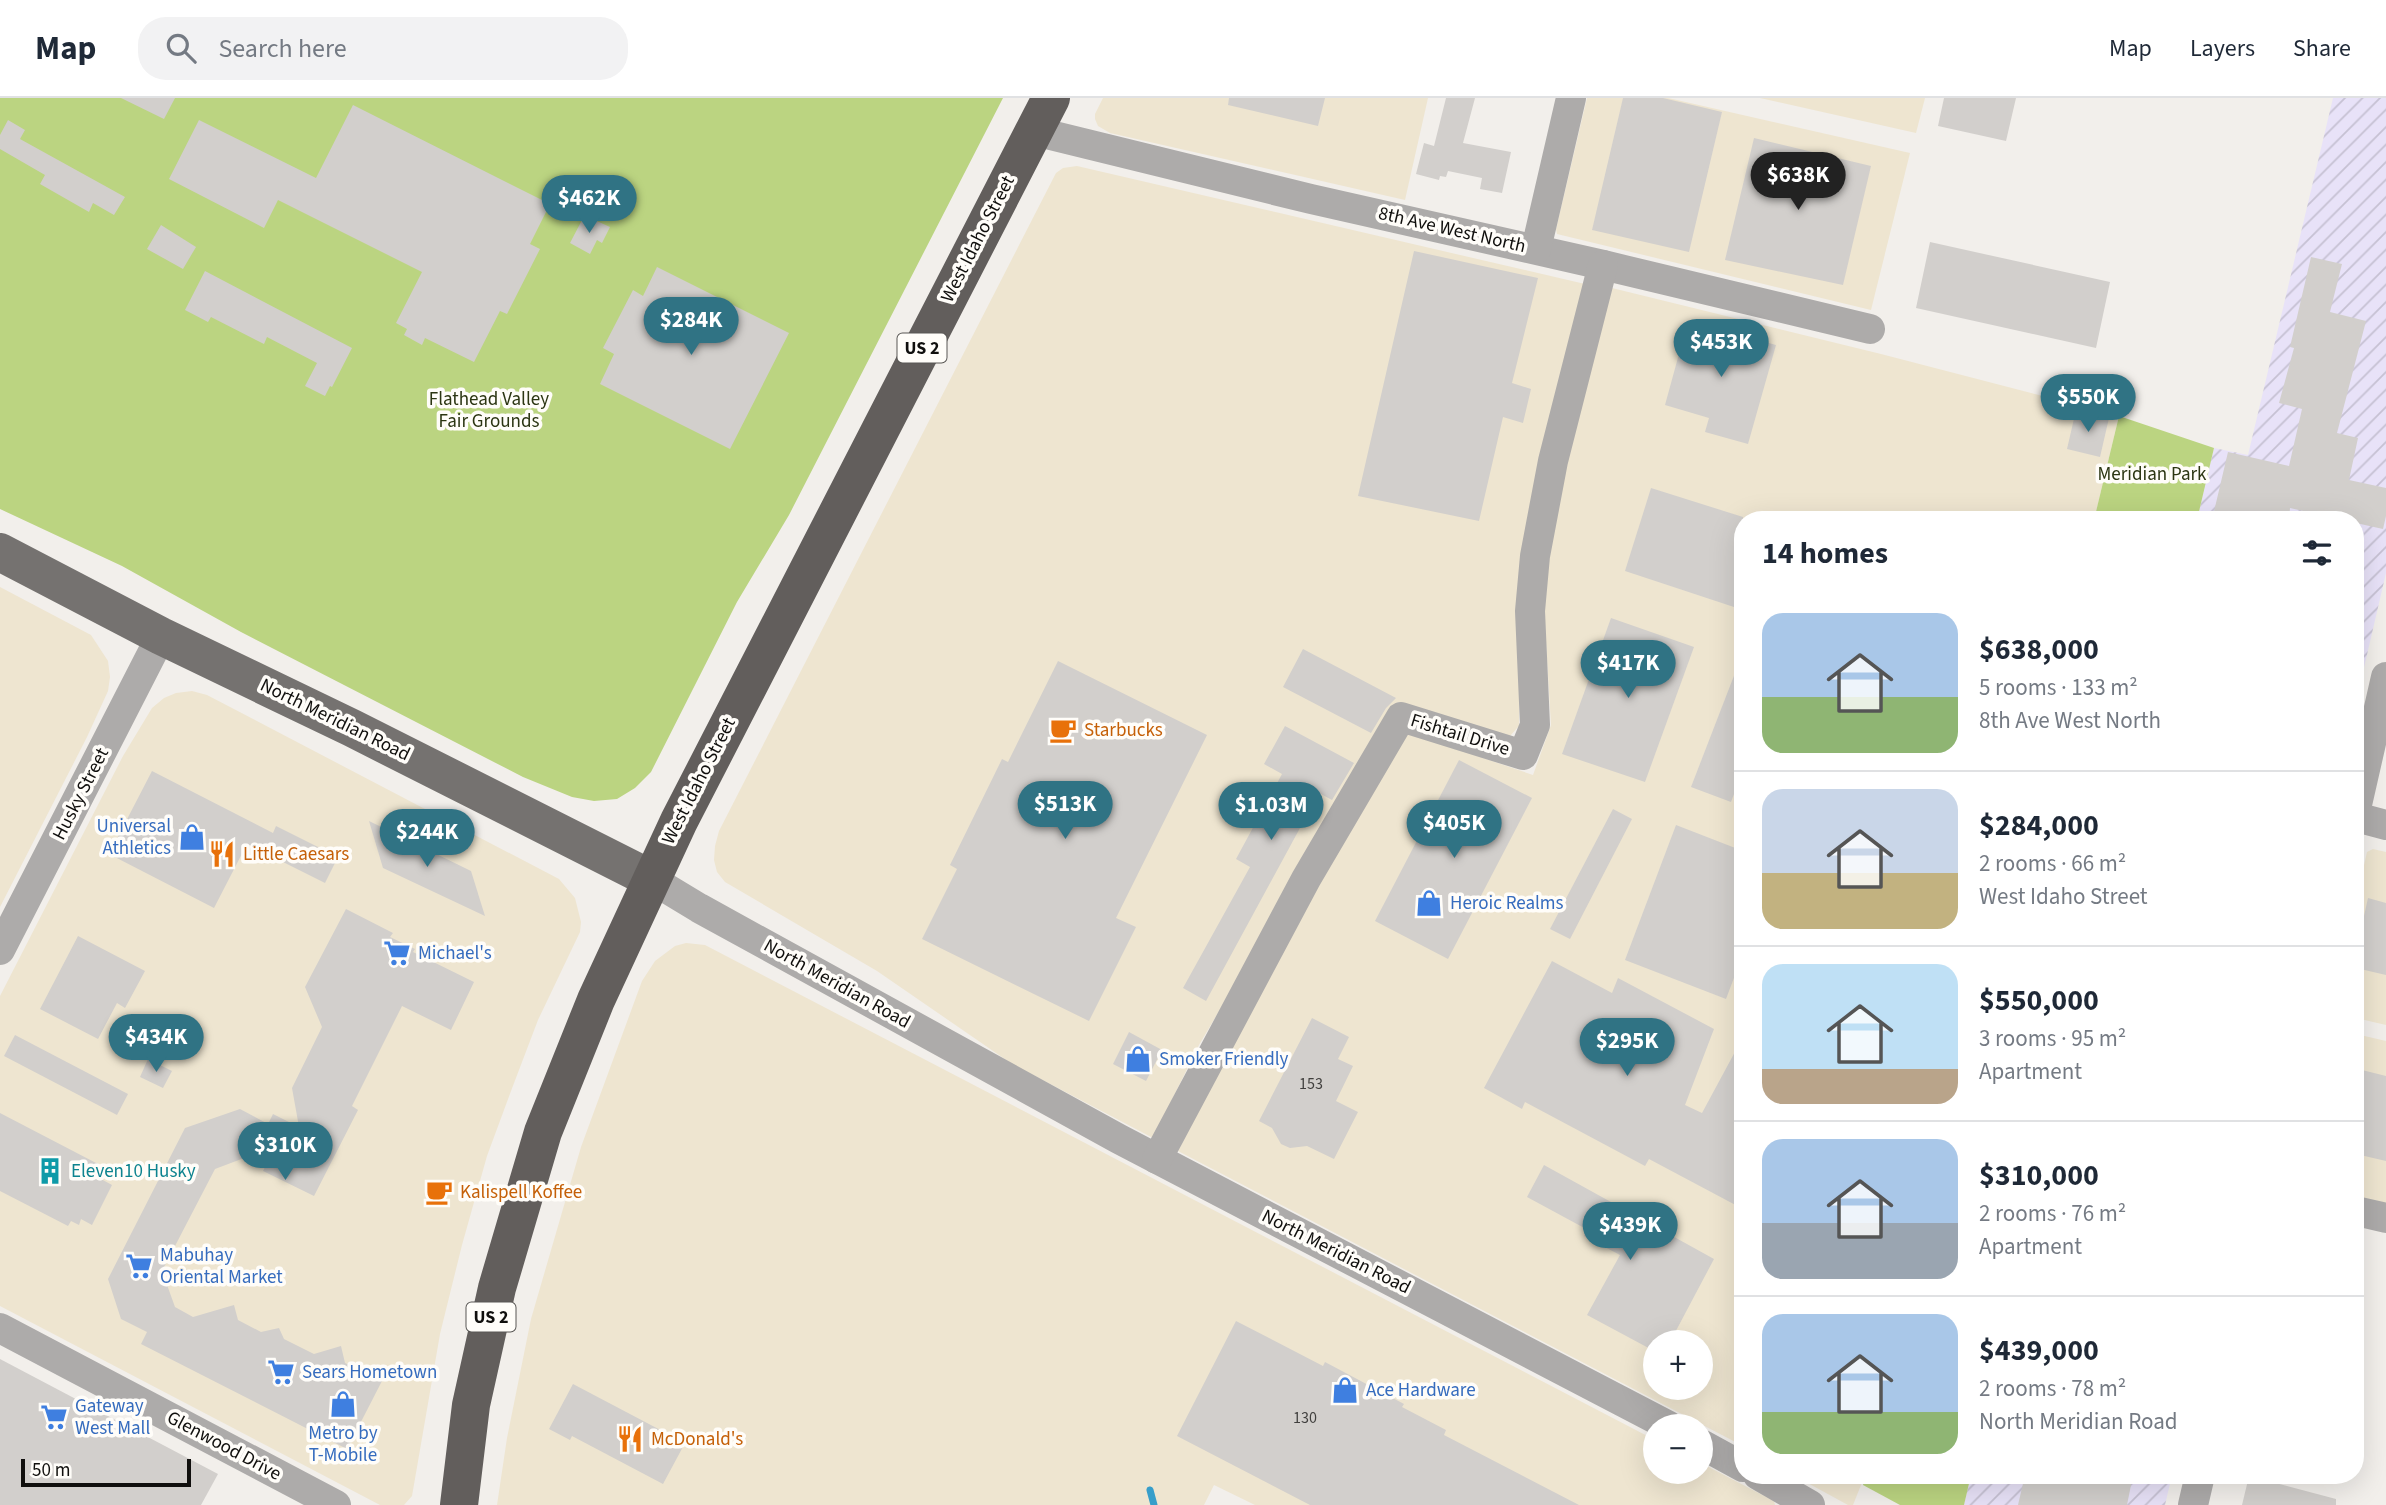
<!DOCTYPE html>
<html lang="en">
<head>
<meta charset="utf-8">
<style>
  body { margin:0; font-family:"Source Sans 3",sans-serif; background:#f2f2f3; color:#1f2937; height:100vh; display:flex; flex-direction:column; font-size:26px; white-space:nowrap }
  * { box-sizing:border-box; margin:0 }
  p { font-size:23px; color:#747a83 }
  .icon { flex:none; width:38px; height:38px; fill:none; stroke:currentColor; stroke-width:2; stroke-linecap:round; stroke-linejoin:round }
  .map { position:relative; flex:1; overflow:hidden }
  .details { position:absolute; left:1734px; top:413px; width:630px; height:973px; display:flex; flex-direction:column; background:#fff; border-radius:28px; box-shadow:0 7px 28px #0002 }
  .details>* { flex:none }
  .buttons { position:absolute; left:1643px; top:1232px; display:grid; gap:14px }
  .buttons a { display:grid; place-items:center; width:70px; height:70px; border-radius:50%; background:#fff; box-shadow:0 7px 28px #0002; font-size:35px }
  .scale { position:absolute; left:21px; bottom:18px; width:170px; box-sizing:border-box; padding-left:7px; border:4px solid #100f0d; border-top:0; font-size:19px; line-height:24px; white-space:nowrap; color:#100f0d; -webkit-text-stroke:5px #fffdf9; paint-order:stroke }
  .price { position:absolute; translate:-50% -60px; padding:0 16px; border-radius:24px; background:#307384; color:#fff; font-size:23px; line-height:46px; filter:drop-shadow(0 2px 4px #0008) }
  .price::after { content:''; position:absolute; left:50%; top:42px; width:21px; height:16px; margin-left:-10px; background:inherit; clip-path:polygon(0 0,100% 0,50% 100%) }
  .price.active { background:#222; color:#fff }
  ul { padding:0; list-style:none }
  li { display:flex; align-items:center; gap:21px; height:175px; padding:0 28px }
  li+li { border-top:2px solid #e0e1e3 }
  li span { display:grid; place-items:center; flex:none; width:196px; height:140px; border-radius:21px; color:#555 }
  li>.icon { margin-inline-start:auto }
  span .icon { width:84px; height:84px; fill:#fffc; stroke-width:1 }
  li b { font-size:30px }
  h2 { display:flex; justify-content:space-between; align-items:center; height:84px; padding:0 28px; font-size:30px }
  header { display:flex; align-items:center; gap:42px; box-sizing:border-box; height:98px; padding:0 35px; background:#fff; border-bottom:2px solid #e0e1e3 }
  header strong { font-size:33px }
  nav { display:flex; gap:38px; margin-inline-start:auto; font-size:24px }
  .search { width:490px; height:63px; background:#f2f2f3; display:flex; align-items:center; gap:18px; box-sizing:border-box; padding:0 24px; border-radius:28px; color:#747a83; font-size:26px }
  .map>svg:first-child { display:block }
  .commercial { fill:#eee5d0; fill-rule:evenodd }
  .industrial { fill:url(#industrial-furrows) }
  .park { fill:#bbd481 }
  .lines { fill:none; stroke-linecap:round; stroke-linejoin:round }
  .stream { stroke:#379eca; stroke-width:7 }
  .building { fill:#d2cfcc }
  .minor { stroke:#adabaa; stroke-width:30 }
  .major { stroke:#757270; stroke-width:38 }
  .highway { stroke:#625e5c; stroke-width:38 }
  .labels { text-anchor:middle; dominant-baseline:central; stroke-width:7; stroke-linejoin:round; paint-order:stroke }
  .number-label { font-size:16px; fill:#403f3d }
  .shield { fill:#fffdf9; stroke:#585654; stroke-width:2 }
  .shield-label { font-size:18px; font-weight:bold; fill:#100f0d }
  .street-label { font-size:19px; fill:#100f0d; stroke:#fffdf9 }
  .park-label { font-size:19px; fill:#2c3613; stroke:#fffdf9 }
  .food-label { font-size:19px; fill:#c56008; stroke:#fffdf9; text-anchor:start }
  .shop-label { font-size:19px; fill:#366cbe; stroke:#fffdf9; text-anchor:start }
  .culture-label { font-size:19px; fill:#0d838f; stroke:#fffdf9; text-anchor:start }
</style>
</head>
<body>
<header>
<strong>Map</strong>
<div class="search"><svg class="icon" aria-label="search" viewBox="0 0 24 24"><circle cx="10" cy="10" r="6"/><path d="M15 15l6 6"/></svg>Search here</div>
<nav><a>Map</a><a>Layers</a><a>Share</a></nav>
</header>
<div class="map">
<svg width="2386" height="1407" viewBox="0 0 2386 1407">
  <defs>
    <pattern id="industrial-furrows" width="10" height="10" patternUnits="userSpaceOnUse" patternTransform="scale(1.75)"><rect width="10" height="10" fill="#e8e2f8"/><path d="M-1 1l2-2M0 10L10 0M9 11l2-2" fill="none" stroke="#c6c1d3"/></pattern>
  </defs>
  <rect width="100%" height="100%" fill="#f2efeb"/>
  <g class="commercial">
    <path d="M 1103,0 L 1428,0 L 1405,102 L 1110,35 L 1098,28 L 1095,21 L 1095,16 Z"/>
    <path d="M 1587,0 L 1668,0 L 1910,55 L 1871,212 L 1557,136 L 1556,131 Z"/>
    <path d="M 1760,0 L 1925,0 L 1916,35 Z"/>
    <path d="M 1077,68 L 1585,186 L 1519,513 L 1519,628 L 1509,639 L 1497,638 L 1398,604 L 1338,712 L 1199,947 L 1153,1040 L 1012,966 L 877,873 L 725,784 L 717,774 L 714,762 L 715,748 L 719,733 L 1056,75 L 1063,70 Z"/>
    <path d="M 1612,190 L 1881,256 L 2119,318 L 2094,422 L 1743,422 L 1743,1348 L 1178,1053 L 1293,827 L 1398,642 L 1410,635 L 1533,677 L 1551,627 L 1544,511 L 1547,457 L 1564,368 ZM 1656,1244 L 1701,1244 L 1701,1290 L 1656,1290 Z"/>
    <path d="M 0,489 L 91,537 L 108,563 L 110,579 L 108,593 L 87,639 L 0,809 Z"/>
    <path d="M 192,593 L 207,597 L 559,781 L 575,800 L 581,824 L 580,834 L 538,922 L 511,993 L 487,1058 L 462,1147 L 440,1236 L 412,1398 L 404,1407 L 380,1407 L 0,1208 L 0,898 L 123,658 L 152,610 L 164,600 L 176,595 Z"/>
    <path d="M 2373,751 L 2386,754 L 2386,927 L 2356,920 L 2356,803 L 2367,754 Z"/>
    <path d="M 686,845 L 705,847 L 1655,1342 L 1656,1374 L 1701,1374 L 1701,1365 L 1774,1403 L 1775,1407 L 1255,1407 L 1214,1387 L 1204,1407 L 497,1407 L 507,1340 L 531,1221 L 581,1049 L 642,883 L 655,863 L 675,848 Z"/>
    <path d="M 2356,936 L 2386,943 L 2386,1105 L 2356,1098 Z"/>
    <path d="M 1793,1377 L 1865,1377 L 1853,1407 L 1848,1407 Z"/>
  </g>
  <g class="industrial">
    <path d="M 2333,0 L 2386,0 L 2386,475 L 2356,604 L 2356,422 L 2197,422 L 2214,350 L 2248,357 Z"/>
    <path d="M 1971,1377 L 2172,1377 L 2165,1407 L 1964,1407 Z"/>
  </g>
  <g class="park">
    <path d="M 0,0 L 1003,0 L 789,417 L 737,504 L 651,674 L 635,690 L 617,701 L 594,703 L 572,699 L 523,679 L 241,534 L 122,468 L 0,411 Z"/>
    <path d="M 2119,318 L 2214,350 L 2197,422 L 2094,422 Z"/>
    <path d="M 1865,1377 L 1971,1377 L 1964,1407 L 1900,1407 L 1863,1387 Z"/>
  </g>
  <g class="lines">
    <path class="stream" d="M 1150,1392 L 1154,1407"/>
  </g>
  <g class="building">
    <path d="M 121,0 L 175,0 L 164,21 Z"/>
    <path d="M 1229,0 L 1325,0 L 1318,28 L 1228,7 Z"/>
    <path d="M 1446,0 L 1475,0 L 1463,45 L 1511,54 L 1502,95 L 1480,91 L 1482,80 L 1448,73 L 1446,79 L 1440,78 L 1439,82 L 1416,76 L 1424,45 L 1434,48 Z"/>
    <path d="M 1623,0 L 1663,0 L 1722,14 L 1689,154 L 1592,132 Z"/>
    <path d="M 1944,0 L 2016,0 L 2006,43 L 1938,28 Z"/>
    <path d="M 353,7 L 550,106 L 530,146 L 540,151 L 507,216 L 500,213 L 474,264 L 425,240 L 422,247 L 404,237 L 407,231 L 396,225 L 422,174 L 278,102 L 264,130 L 169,81 L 199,22 L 316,80 Z"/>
    <path d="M 8,22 L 25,32 L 20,41 L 125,99 L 114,117 L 93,105 L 89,114 L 40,86 L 45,77 L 0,51 L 0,37 Z"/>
    <path d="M 1754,40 L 1871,68 L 1843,187 L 1725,162 Z"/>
    <path d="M 588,119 L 610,129 L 602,145 L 597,142 L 590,156 L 570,145 L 582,122 L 586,124 Z"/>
    <path d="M 161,127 L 196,149 L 183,171 L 147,151 Z"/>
    <path d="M 1930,144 L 2110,184 L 2096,250 L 1916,210 Z"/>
    <path d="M 1414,153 L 1538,180 L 1512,285 L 1531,291 L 1523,325 L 1503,319 L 1479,423 L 1358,398 Z"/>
    <path d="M 2311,159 L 2342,166 L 2330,214 L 2366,223 L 2337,335 L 2358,340 L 2349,382 L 2386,390 L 2386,418 L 2383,431 L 2356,425 L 2356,422 L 2343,422 L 2290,410 L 2289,422 L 2212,422 L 2228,354 L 2289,368 L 2302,311 L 2279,305 L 2294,250 L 2290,249 Z"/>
    <path d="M 657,169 L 789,235 L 730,351 L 600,286 L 614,256 L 603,250 L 633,192 L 643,198 Z"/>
    <path d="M 205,173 L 352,250 L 332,289 L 330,288 L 325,298 L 305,288 L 317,265 L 267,239 L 264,246 L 211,219 L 208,224 L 185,212 Z"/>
    <path d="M 1688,223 L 1776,247 L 1748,346 L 1705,334 L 1709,320 L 1665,307 Z"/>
    <path d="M 2076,312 L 2109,320 L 2100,359 L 2067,351 Z"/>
    <path d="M 1651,390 L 1743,419 L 1743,512 L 1625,473 Z"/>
    <path d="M 1611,520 L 1694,549 L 1645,684 L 1562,656 Z"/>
    <path d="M 1303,551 L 1396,600 L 1386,610 L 1371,635 L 1283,589 Z"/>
    <path d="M 1742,557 L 1743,672 L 1731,704 L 1691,689 Z"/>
    <path d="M 1058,563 L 1207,637 L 1116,820 L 1136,829 L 1089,923 L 922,841 L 957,771 L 950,767 L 1002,661 L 1008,664 Z"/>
    <path d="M 1285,628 L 1354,665 L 1332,702 L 1319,695 L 1206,903 L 1183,890 L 1250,769 L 1236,761 L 1282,676 L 1264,666 Z"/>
    <path d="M 1459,662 L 1532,700 L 1448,861 L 1375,823 Z"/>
    <path d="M 152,673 L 273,735 L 276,728 L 338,759 L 325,785 L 247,746 L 214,810 L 109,756 Z"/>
    <path d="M 1613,711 L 1632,721 L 1570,841 L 1550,831 Z"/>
    <path d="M 369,723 L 471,773 L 485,818 L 383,770 Z"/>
    <path d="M 1676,727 L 1743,753 L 1743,856 L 1726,901 L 1625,862 Z"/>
    <path d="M 2368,800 L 2386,805 L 2386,877 L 2356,870 L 2356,854 Z"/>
    <path d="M 346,811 L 393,835 L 390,839 L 415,851 L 413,854 L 474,884 L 451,932 L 402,908 L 352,1008 L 358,1012 L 314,1098 L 263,1073 L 276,1048 L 215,1071 L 162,1173 L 175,1209 L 193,1219 L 234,1207 L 238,1222 L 261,1234 L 279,1230 L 284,1241 L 314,1256 L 341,1248 L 345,1265 L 382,1283 L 347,1351 L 141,1246 L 147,1234 L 121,1221 L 108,1181 L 185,1030 L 240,1011 L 268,1026 L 273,1016 L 299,1029 L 292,990 L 322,929 L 305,889 Z"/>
    <path d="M 78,838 L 145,873 L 125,910 L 117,905 L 98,941 L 40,911 Z"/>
    <path d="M 1552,863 L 1612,895 L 1618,880 L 1714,931 L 1685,1007 L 1702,1015 L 1743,939 L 1743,1111 L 1649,1061 L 1645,1068 L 1525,1004 L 1522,1011 L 1484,990 Z"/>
    <path d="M 1312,920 L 1349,939 L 1338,961 L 1353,968 L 1336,1003 L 1358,1014 L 1334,1061 L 1307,1048 L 1290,1050 L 1281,1046 L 1272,1030 L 1259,1023 Z"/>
    <path d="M 1129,934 L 1162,952 L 1146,983 L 1113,966 Z"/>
    <path d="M 15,937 L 128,996 L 117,1017 L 4,958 Z"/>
    <path d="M 148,961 L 172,973 L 163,990 L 140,979 Z"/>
    <path d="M 2362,972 L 2386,978 L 2386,1063 L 2356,1056 L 2356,999 Z"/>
    <path d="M 0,1015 L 98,1066 L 96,1071 L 104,1075 L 101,1081 L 112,1087 L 92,1127 L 81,1121 L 79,1127 L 71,1123 L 68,1128 L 0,1093 Z"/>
    <path d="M 1544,1067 L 1714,1161 L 1670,1244 L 1656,1244 L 1656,1254 L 1587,1217 L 1620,1157 L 1584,1138 L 1588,1132 L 1527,1099 Z"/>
    <path d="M 1236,1223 L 1323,1268 L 1325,1264 L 1404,1306 L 1402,1309 L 1446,1332 L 1444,1337 L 1579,1407 L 1310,1407 L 1177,1338 Z"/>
    <path d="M 0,1261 L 218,1376 L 201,1407 L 0,1407 Z"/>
    <path d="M 573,1286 L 685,1345 L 663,1386 L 572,1338 L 570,1342 L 549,1331 Z"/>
    <path d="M 2025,1377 L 2133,1377 L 2127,1407 L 2018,1407 Z"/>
    <path d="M 2249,1378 L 2336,1401 L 2336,1407 L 2242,1407 Z"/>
  </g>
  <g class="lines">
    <g class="minor">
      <path d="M 1034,33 L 1311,101 L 1603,167 L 1870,231"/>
      <path d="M 1536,151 L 1571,0"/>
      <path d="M 2356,711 L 2386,579"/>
      <path d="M 2356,719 L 2386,727"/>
      <path d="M 651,781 L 699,810 L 1119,1041 L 1669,1328"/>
      <path d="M 0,852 L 161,538"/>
      <path d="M 1157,1061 L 1306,781 L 1401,619 L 1523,657 L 1535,627 L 1530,513 L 1535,458 L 1553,363 L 1603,167"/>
      <path d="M 2356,1113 L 2386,1120"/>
      <path d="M 0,1230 L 336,1407"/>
      <path d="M 1701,1346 L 1743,1369"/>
      <path d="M 1758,1377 L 1810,1407"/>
      <path d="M 2193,1407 L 2200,1377"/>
    </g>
    <path class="major" d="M 0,454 L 161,538 L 352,630 L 651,781"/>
    <path class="highway" d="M 459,1407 L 471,1307 L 497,1190 L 543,1034 L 596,902 L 679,723 L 1051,0"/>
  </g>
  <defs>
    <symbol id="cafe-bare" viewBox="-9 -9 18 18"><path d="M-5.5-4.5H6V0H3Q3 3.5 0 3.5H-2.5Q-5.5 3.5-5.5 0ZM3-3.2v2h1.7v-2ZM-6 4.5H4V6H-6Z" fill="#e8710a" stroke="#fffdf9" stroke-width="2.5" paint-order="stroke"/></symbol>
    <symbol id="shop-bare" viewBox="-9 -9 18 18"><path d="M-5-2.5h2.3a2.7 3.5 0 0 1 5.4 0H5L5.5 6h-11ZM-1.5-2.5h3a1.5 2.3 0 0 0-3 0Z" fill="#3f7fe0" stroke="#fffdf9" stroke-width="2.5" paint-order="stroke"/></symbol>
    <symbol id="restaurant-bare" viewBox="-9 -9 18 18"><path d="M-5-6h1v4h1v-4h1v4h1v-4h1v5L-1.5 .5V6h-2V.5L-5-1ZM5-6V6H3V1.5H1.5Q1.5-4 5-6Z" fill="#e8710a" stroke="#fffdf9" stroke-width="2.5" paint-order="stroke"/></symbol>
    <symbol id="supermarket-bare" viewBox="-9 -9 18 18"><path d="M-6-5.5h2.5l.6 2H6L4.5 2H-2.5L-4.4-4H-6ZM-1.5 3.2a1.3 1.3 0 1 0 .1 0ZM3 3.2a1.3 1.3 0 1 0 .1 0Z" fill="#3f7fe0" stroke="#fffdf9" stroke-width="2.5" paint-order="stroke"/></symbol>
    <symbol id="building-bare" viewBox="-9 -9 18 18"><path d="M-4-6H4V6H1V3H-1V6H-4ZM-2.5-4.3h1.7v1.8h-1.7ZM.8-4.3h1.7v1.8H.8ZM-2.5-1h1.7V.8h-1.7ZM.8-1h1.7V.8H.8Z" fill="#0f9aa8" stroke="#fffdf9" stroke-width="2.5" paint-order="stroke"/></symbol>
  </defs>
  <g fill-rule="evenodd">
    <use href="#cafe-bare" x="1044" y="613" width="38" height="38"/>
    <use href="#shop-bare" x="173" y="720" width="38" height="38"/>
    <use href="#restaurant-bare" x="203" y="737" width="38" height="38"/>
    <use href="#shop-bare" x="1410" y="786" width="38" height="38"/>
    <use href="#supermarket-bare" x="378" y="836" width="38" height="38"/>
    <use href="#shop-bare" x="1119" y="942" width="38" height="38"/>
    <use href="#building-bare" x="31" y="1054" width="38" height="38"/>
    <use href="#cafe-bare" x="420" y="1075" width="38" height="38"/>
    <use href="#supermarket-bare" x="120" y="1149" width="38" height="38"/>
    <use href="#supermarket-bare" x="262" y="1255" width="38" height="38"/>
    <use href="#shop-bare" x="1326" y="1273" width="38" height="38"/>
    <use href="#shop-bare" x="324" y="1287" width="38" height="38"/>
    <use href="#supermarket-bare" x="35" y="1300" width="38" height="38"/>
    <use href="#restaurant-bare" x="611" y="1322" width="38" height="38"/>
  </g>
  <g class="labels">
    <g class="number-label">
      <text x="1311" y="986">153</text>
      <text x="1305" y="1320">130</text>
    </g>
    <g class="shield">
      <rect x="897.5" y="235.5" width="49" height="29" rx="5"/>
      <rect x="466.5" y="1204.5" width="49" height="29" rx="5"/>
    </g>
    <g class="shield-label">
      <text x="922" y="250">US 2</text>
      <text x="491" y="1219">US 2</text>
    </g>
    <g class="street-label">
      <text transform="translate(1452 132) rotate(13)">8th Ave West North</text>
      <text transform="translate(978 141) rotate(-63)">West Idaho Street</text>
      <text transform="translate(335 622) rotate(26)">North Meridian Road</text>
      <text transform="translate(1460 637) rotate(17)">Fishtail Drive</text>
      <text transform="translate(699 683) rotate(-63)">West Idaho Street</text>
      <text transform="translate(81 696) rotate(-63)">Husky Street</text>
      <text transform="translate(837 886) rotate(29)">North Meridian Road</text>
      <text transform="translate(1336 1154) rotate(27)">North Meridian Road</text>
      <text transform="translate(224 1348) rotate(28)">Glenwood Drive</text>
    </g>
    <g class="park-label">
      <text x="489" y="301">Flathead Valley<tspan x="489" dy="22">Fair Grounds</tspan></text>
      <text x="2152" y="376">Meridian Park</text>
    </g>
    <g class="food-label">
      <text x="1084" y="632">Starbucks</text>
      <text x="243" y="756">Little Caesars</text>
      <text x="460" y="1094">Kalispell Koffee</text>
      <text x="651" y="1341">McDonald's</text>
    </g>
    <g class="shop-label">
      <text x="171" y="728" text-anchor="end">Universal<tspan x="171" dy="22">Athletics</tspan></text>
      <text x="1450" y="805">Heroic Realms</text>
      <text x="418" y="855">Michael's</text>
      <text x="1159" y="961">Smoker Friendly</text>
      <text x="160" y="1157">Mabuhay<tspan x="160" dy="22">Oriental Market</tspan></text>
      <text x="302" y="1274">Sears Hometown</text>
      <text x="1366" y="1292">Ace Hardware</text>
      <text x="75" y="1308">Gateway<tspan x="75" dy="22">West Mall</tspan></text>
      <text x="343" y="1335" text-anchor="middle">Metro by<tspan x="343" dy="22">T-Mobile</tspan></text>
    </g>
    <g class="culture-label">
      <text x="71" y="1073">Eleven10 Husky</text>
    </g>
  </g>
</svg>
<div class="buttons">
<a>+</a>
<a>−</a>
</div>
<div class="scale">50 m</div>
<b class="price active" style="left:1798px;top:114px">$638K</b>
<b class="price" style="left:589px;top:137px">$462K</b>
<b class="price" style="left:691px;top:259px">$284K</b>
<b class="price" style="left:1721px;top:281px">$453K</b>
<b class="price" style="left:2088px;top:336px">$550K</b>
<b class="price" style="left:1628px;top:602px">$417K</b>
<b class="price" style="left:1065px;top:743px">$513K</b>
<b class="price" style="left:1271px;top:744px">$1.03M</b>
<b class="price" style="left:1454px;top:762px">$405K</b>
<b class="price" style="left:427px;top:771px">$244K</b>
<b class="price" style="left:156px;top:976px">$434K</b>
<b class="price" style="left:1627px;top:980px">$295K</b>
<b class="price" style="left:285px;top:1084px">$310K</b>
<b class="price" style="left:1630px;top:1164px">$439K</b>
<section class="details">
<h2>14 homes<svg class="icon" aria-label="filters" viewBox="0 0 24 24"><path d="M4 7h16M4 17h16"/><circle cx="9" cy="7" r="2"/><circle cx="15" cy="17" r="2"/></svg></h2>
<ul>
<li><span style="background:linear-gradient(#a9c7e8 60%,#8fb573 0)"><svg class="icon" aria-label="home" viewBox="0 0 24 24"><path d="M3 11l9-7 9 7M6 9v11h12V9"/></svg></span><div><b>$638,000</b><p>5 rooms · 133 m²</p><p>8th Ave West North</p></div></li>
<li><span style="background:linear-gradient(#c9d6e8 60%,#c2b280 0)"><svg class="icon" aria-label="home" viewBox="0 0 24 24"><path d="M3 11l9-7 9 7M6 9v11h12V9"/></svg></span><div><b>$284,000</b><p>2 rooms · 66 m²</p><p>West Idaho Street</p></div></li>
<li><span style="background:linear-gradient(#bfe0f5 75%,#b9a48a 0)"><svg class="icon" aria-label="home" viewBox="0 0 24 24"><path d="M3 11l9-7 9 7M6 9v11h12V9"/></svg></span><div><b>$550,000</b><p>3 rooms · 95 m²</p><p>Apartment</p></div></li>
<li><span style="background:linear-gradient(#a9c7e8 60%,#9aa5b1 0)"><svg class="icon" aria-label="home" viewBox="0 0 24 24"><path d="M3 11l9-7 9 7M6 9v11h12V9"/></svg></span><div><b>$310,000</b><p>2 rooms · 76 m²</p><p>Apartment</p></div></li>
<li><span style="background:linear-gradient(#a9c7e8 70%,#8fb573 0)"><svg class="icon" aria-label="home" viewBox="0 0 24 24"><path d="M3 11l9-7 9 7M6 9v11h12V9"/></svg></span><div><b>$439,000</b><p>2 rooms · 78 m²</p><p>North Meridian Road</p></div></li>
</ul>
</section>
</div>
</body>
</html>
